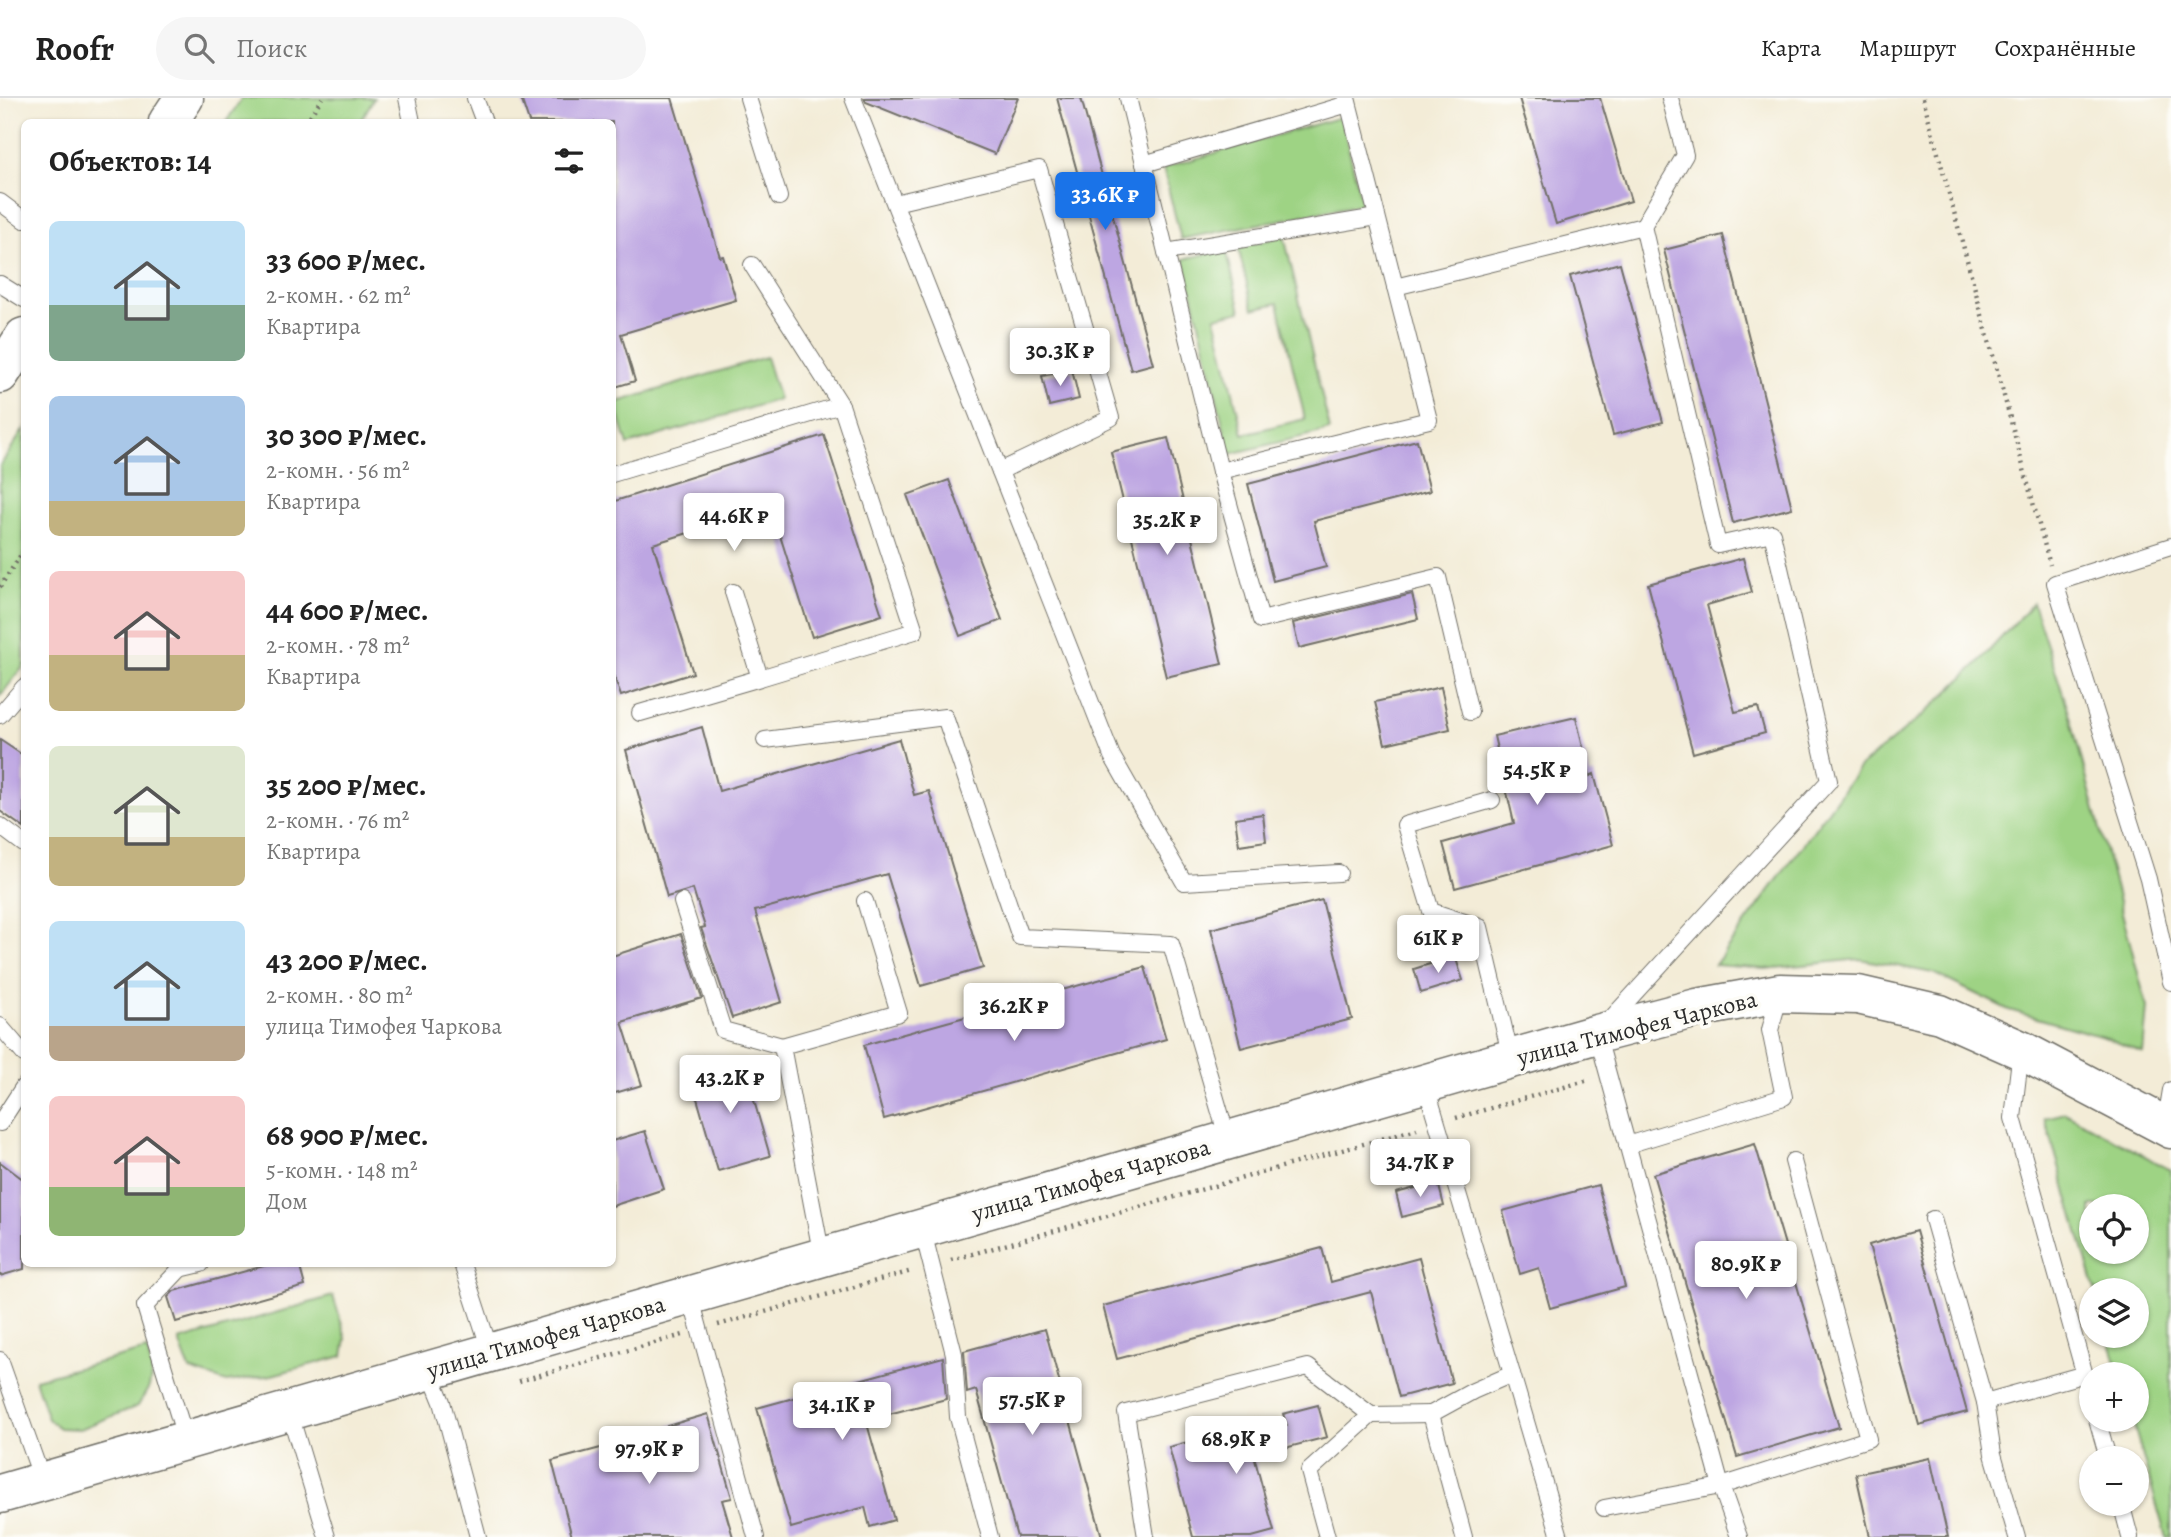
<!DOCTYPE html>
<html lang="ru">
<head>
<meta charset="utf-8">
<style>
  body { margin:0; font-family:Alegreya,serif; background:#f6f6f6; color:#222; height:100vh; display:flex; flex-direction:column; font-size:26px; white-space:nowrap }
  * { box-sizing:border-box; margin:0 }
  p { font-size:23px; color:#767676 }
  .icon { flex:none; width:38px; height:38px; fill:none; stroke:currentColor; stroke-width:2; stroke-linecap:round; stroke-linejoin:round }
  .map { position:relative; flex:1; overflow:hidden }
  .side { position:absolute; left:21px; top:21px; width:595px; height:1148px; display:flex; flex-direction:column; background:#fff; border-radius:10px; box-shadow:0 2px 5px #0004 }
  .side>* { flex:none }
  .fabs { position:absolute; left:2079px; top:1096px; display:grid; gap:14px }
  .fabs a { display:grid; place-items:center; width:70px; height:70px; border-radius:50%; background:#fff; box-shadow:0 2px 5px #0004; font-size:35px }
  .price { position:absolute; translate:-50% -60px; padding:0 16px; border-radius:7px; background:#fff; color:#222; font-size:23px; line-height:46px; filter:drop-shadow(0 2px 4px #0008) }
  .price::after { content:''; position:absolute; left:50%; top:42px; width:21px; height:16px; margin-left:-10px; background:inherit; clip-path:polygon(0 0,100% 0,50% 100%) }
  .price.selected { background:#1a73e8; color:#fff }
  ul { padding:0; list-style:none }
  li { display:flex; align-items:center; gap:21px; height:175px; padding:0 28px }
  li span { display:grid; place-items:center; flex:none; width:196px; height:140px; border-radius:10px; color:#555 }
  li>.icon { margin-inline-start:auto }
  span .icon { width:84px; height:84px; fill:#fffc; stroke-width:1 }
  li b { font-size:30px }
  h2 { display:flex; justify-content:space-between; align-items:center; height:84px; padding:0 28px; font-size:30px }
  header { display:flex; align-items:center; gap:42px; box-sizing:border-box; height:98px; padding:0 35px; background:#fff; border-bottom:2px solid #e0e0e0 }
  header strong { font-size:33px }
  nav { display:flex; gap:38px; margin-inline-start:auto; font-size:24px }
  .search { width:490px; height:63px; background:#f6f6f6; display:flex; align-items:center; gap:18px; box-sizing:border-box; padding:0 24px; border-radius:38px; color:#767676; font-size:26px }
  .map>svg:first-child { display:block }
  .green { fill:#9ed384; stroke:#647f58; stroke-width:2; fill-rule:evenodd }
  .building { fill:#bda6e2 }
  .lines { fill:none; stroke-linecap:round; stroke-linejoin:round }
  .lane-casing { stroke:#716f67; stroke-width:18 }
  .secondary-casing { stroke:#716f67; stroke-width:41 }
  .primary-casing { stroke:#716f67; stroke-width:41 }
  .path { stroke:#716f67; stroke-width:4.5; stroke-dasharray:2 5; stroke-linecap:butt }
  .lane { stroke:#fff; stroke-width:16 }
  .secondary { stroke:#fff; stroke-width:38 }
  .primary { stroke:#fff; stroke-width:38 }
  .labels { text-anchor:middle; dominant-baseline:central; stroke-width:7; stroke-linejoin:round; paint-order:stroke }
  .street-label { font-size:24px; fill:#2b2b2b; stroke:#fdfcf7 }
</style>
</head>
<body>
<header>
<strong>Roofr</strong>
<div class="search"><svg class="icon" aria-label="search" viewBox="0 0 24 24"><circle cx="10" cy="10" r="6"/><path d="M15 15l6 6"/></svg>Поиск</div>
<nav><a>Карта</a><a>Маршрут</a><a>Сохранённые</a></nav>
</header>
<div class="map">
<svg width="2171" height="1439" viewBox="0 0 2171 1439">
  <rect width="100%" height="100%" fill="#fdfcf7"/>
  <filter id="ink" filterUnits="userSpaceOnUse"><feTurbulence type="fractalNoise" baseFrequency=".0143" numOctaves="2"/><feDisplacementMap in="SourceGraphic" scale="14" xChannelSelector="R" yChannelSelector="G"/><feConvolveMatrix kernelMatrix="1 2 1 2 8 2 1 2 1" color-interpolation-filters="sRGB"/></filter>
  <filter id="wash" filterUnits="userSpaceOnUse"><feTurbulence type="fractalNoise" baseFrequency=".00686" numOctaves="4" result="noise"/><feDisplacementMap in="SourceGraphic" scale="28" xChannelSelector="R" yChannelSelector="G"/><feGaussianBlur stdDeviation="1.57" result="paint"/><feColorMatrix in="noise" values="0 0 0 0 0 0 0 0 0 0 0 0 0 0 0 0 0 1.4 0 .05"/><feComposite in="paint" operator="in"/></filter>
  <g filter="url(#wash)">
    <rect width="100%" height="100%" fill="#f3ecd7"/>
    <g class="green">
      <path d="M 242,0 L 374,0 L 360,24 L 226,24 Z"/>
      <path d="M 1341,19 L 1362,106 L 1181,141 L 1163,70 Z"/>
      <path d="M 1284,138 L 1330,332 L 1230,356 L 1184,161 L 1226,151 L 1241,213 L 1215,219 L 1243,336 L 1305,321 L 1278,205 L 1253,211 L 1238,149 Z"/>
      <path d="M 766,259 L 779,301 L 628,347 L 615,305 Z"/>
      <path d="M 24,331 L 24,568 L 0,598 L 0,368 Z"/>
      <path d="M 2033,505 L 2069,614 L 2147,909 L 2143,955 L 2107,940 L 2009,912 L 1933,875 L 1860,861 L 1765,871 L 1715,867 L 1860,669 L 1929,612 L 1976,567 Z"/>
      <path d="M 2065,1015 L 2171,1072 L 2171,1439 L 2166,1439 L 2132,1321 L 2137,1321 L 2137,1276 L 2119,1276 L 2108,1237 L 2137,1237 L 2137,1192 L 2095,1192 L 2045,1020 ZM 2091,1108 L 2137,1108 L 2137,1153 L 2091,1153 Z"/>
      <path d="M 333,1198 L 346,1240 L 343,1258 L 272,1277 L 227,1284 L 190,1272 L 179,1243 Z"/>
      <path d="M 147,1252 L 152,1273 L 149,1289 L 138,1308 L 80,1331 L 59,1330 L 48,1321 L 35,1281 Z"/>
    </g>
    <g id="blocks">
      <g class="building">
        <path d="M 521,0 L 672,0 L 720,159 L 723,158 L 736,202 L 621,236 L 635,283 L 612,290 L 612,24 L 529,24 Z"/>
        <path d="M 864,0 L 1018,0 L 995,56 L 866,4 Z"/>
        <path d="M 1057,0 L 1081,0 L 1153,266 L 1131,272 Z"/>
        <path d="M 1519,0 L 1600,0 L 1631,103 L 1556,126 Z"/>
        <path d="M 1723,137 L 1792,410 L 1733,425 L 1664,152 Z"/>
        <path d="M 1620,165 L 1663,324 L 1613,337 L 1570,178 Z"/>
        <path d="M 1072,272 L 1079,301 L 1049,308 L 1042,278 Z"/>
        <path d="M 824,337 L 882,517 L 812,539 L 771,409 L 653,446 L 693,575 L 621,598 L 612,572 L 612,404 Z"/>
        <path d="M 1168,340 L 1222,566 L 1166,579 L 1111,354 Z"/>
        <path d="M 1417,342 L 1430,393 L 1314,423 L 1326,469 L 1273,483 L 1248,386 Z"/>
        <path d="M 949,382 L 1002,522 L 960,538 L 907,397 Z"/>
        <path d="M 1743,460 L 1752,494 L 1707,507 L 1735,614 L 1758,609 L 1765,635 L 1693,655 L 1648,486 Z"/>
        <path d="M 1412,496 L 1418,521 L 1299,550 L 1293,525 Z"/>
        <path d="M 1441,589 L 1450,631 L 1385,646 L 1375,604 Z"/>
        <path d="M 1576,619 L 1590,678 L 1594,676 L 1613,747 L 1455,790 L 1443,745 L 1514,725 L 1494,638 Z"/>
        <path d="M 702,629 L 719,693 L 899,641 L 914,697 L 929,693 L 983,870 L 921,888 L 887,776 L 755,813 L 782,904 L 732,920 L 701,830 L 705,829 L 693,791 L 667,799 L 626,652 Z"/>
        <path d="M 0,642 L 24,658 L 24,730 L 0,713 Z"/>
        <path d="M 1263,716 L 1266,743 L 1239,747 L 1235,720 Z"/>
        <path d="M 1322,802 L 1352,921 L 1241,950 L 1211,831 Z"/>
        <path d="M 681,836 L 702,900 L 622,924 L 642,987 L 612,996 L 612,858 Z"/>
        <path d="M 1455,858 L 1463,882 L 1421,895 L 1414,871 Z"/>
        <path d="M 1145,869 L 1166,941 L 884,1021 L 864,947 Z"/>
        <path d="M 742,961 L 770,1058 L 718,1073 L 690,976 Z"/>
        <path d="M 645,1033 L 664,1091 L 612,1108 L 612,1043 Z"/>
        <path d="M 1755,1046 L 1839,1329 L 1737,1359 L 1653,1076 Z"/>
        <path d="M 0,1064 L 24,1082 L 24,1171 L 0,1178 Z"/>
        <path d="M 1438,1084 L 1444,1108 L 1402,1119 L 1396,1095 Z"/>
        <path d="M 1598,1087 L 1625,1189 L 1550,1210 L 1539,1170 L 1520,1176 L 1503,1113 Z"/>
        <path d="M 1916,1133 L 1967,1314 L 1919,1327 L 1869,1147 Z"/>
        <path d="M 1322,1150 L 1331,1184 L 1419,1160 L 1452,1285 L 1399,1299 L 1371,1194 L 1117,1261 L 1103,1208 Z"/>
        <path d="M 271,1166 L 299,1166 L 305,1188 L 176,1224 L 168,1199 L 174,1193 Z"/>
        <path d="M 1045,1231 L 1102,1439 L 1017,1439 L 976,1292 L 967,1295 L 964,1253 Z"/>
        <path d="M 943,1259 L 946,1301 L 866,1322 L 894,1422 L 870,1429 L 865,1409 L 791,1430 L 757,1310 Z"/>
        <path d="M 1318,1307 L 1327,1339 L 1254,1358 L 1274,1433 L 1252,1439 L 1193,1439 L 1169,1349 L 1245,1329 L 1247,1338 L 1287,1327 L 1283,1316 Z"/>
        <path d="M 708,1316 L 732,1400 L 722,1402 L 733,1439 L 572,1439 L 552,1363 L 668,1332 L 667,1328 Z"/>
        <path d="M 1930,1360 L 1948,1439 L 1870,1439 L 1856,1376 Z"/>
      </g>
    </g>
  </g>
  <g filter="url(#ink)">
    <use href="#blocks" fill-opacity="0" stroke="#716f67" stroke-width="2"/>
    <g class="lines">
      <defs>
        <g id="lane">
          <path d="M 407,0 L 412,24"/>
          <path d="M 475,0 L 484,24"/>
          <path d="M 748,0 L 779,99"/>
          <path d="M 853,0 L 1112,658 L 1184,784 L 1339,775"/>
          <path d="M 1128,0 L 1220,373 L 1261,522 L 1438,479 L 1470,614"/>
          <path d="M 1144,66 L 1348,6"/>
          <path d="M 0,104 L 24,122"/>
          <path d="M 895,105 L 1039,71 L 1111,320 L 1000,373"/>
          <path d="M 1643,128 L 1685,57 L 1670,0"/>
          <path d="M 1166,154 L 1377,119"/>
          <path d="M 752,167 L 841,307"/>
          <path d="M 0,186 L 24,201"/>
          <path d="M 1395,189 L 1643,128 L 1718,447 L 1772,435 L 1829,683 L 1597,936 L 1721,1388 L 1739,1439"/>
          <path d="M 1220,373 L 1429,322 L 1347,0"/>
          <path d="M 612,376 L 841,307 L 915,533 L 760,580 L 733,494"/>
          <path d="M 2171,448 L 2055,485 L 2148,781 L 2171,884"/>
          <path d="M 640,615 L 760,580"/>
          <path d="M 0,617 L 24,589"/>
          <path d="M 765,642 L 945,619 L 1020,839 L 1171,846 L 1228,1042"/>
          <path d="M 1492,702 L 1405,727 L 1431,813 L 1480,829 L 1511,960"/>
          <path d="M 0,728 L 24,746"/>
          <path d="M 682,804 L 723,932 L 782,948"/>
          <path d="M 0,928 L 24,956"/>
          <path d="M 2021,952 L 2013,1020 L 2091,1299"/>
          <path d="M 1425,985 L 1512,1276 L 1473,1293 L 1431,1316 L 1464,1439"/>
          <path d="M 0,1025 L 24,988"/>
          <path d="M 2165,1028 L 2171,992"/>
          <path d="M 1627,1047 L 1784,999 L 1770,932 L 1780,896"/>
          <path d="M 1933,1121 L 1985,1304"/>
          <path d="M 922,1130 L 954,1256 L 958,1319 L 990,1439"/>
          <path d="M 822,1159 L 782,948 L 899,915 L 865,803"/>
          <path d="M 462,1166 L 491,1255"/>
          <path d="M 690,1197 L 756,1439"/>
          <path d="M 0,1262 L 43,1384"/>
          <path d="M 429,1272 L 442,1304 L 478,1439"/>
          <path d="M 1512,1276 L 1560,1439"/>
          <path d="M 289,1313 L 327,1439"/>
          <path d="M 2097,1321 L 2108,1360"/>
          <path d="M 186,1342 L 145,1208 L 180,1171 L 201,1166"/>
          <path d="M 2121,1405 L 2130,1439"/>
          <path d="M 1604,1410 L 1721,1388 L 1868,1341 L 1793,1063"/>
          <path d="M 1146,1439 L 1126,1315 L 1308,1269 L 1371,1317 L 1431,1316"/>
          <path d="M 1327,1439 L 1309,1373 L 1371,1317"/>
          <path d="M 2017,1439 L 1993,1356 L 1985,1304 L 2085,1276"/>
        </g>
        <path id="secondary" d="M 0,1396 L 1597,936 L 1697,910 L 1780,895 L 1858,897 L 1940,916 L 2021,952 L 2171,1031"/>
        <g id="primary">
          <path d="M 168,24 L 184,0"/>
          <path d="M 0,276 L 24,239"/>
        </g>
      </defs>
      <use href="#lane" class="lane-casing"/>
      <use href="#secondary" class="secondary-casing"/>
      <use href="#primary" class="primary-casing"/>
      <g class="path">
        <path d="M 1923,0 L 2050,467"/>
        <path d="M 306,24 L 322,0"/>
        <path d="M 0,489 L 24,452"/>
        <path d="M 1456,1020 L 1589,982"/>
        <path d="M 951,1162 L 1417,1031"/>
        <path d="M 718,1227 L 912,1173"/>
        <path d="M 519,1283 L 683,1237"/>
      </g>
      <use href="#lane" class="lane"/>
      <use href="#secondary" class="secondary"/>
      <use href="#primary" class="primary"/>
    </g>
  </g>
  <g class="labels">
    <g class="street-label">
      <text transform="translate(1637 930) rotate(-14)">улица Тимофея Чаркова</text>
      <text transform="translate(1091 1082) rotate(-16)">улица Тимофея Чаркова</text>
      <text transform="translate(546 1239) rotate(-16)">улица Тимофея Чаркова</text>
    </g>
  </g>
</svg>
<div class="fabs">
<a><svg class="icon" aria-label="locate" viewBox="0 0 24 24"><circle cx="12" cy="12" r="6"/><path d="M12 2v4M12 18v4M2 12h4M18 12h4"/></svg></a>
<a><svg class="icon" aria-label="layers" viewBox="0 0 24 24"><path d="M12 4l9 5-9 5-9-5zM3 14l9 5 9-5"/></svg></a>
<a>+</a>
<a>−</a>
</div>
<b class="price selected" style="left:1105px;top:134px">33.6K ₽</b>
<b class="price" style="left:1060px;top:290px">30.3K ₽</b>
<b class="price" style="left:734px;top:455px">44.6K ₽</b>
<b class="price" style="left:1167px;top:459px">35.2K ₽</b>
<b class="price" style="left:1537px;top:709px">54.5K ₽</b>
<b class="price" style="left:1438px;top:877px">61K ₽</b>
<b class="price" style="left:1014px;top:945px">36.2K ₽</b>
<b class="price" style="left:730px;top:1017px">43.2K ₽</b>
<b class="price" style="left:1420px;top:1101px">34.7K ₽</b>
<b class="price" style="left:1746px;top:1203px">80.9K ₽</b>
<b class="price" style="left:1032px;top:1339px">57.5K ₽</b>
<b class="price" style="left:842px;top:1344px">34.1K ₽</b>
<b class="price" style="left:1236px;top:1378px">68.9K ₽</b>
<b class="price" style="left:649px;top:1388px">97.9K ₽</b>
<section class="side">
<h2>Объектов: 14<svg class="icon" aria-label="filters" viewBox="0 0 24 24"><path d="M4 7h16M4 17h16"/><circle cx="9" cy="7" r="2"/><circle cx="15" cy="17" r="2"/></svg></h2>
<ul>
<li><span style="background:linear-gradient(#bfe0f5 60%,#7fa58c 0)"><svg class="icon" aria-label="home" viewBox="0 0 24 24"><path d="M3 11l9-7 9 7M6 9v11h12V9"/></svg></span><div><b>33 600 ₽/мес.</b><p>2-комн. · 62 m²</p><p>Квартира</p></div></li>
<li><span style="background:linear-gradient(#a9c7e8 75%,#c2b280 0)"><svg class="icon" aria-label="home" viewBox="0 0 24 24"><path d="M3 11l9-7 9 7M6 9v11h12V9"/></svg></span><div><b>30 300 ₽/мес.</b><p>2-комн. · 56 m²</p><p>Квартира</p></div></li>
<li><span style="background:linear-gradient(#f6c9c9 60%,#c2b280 0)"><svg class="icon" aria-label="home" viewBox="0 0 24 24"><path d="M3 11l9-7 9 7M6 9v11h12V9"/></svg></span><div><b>44 600 ₽/мес.</b><p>2-комн. · 78 m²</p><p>Квартира</p></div></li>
<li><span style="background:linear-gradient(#dfe7d0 65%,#c2b280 0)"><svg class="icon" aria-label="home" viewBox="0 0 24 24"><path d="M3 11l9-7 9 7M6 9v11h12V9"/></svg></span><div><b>35 200 ₽/мес.</b><p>2-комн. · 76 m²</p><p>Квартира</p></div></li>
<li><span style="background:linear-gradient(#bfe0f5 75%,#b9a48a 0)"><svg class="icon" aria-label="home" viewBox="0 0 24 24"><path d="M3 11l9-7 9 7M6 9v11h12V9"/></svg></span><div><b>43 200 ₽/мес.</b><p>2-комн. · 80 m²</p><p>улица Тимофея Чаркова</p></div></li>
<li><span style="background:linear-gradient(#f6c9c9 65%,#8fb573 0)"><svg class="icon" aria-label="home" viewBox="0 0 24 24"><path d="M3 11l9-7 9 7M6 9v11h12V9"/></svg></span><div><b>68 900 ₽/мес.</b><p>5-комн. · 148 m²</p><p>Дом</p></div></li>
</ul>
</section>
</div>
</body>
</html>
